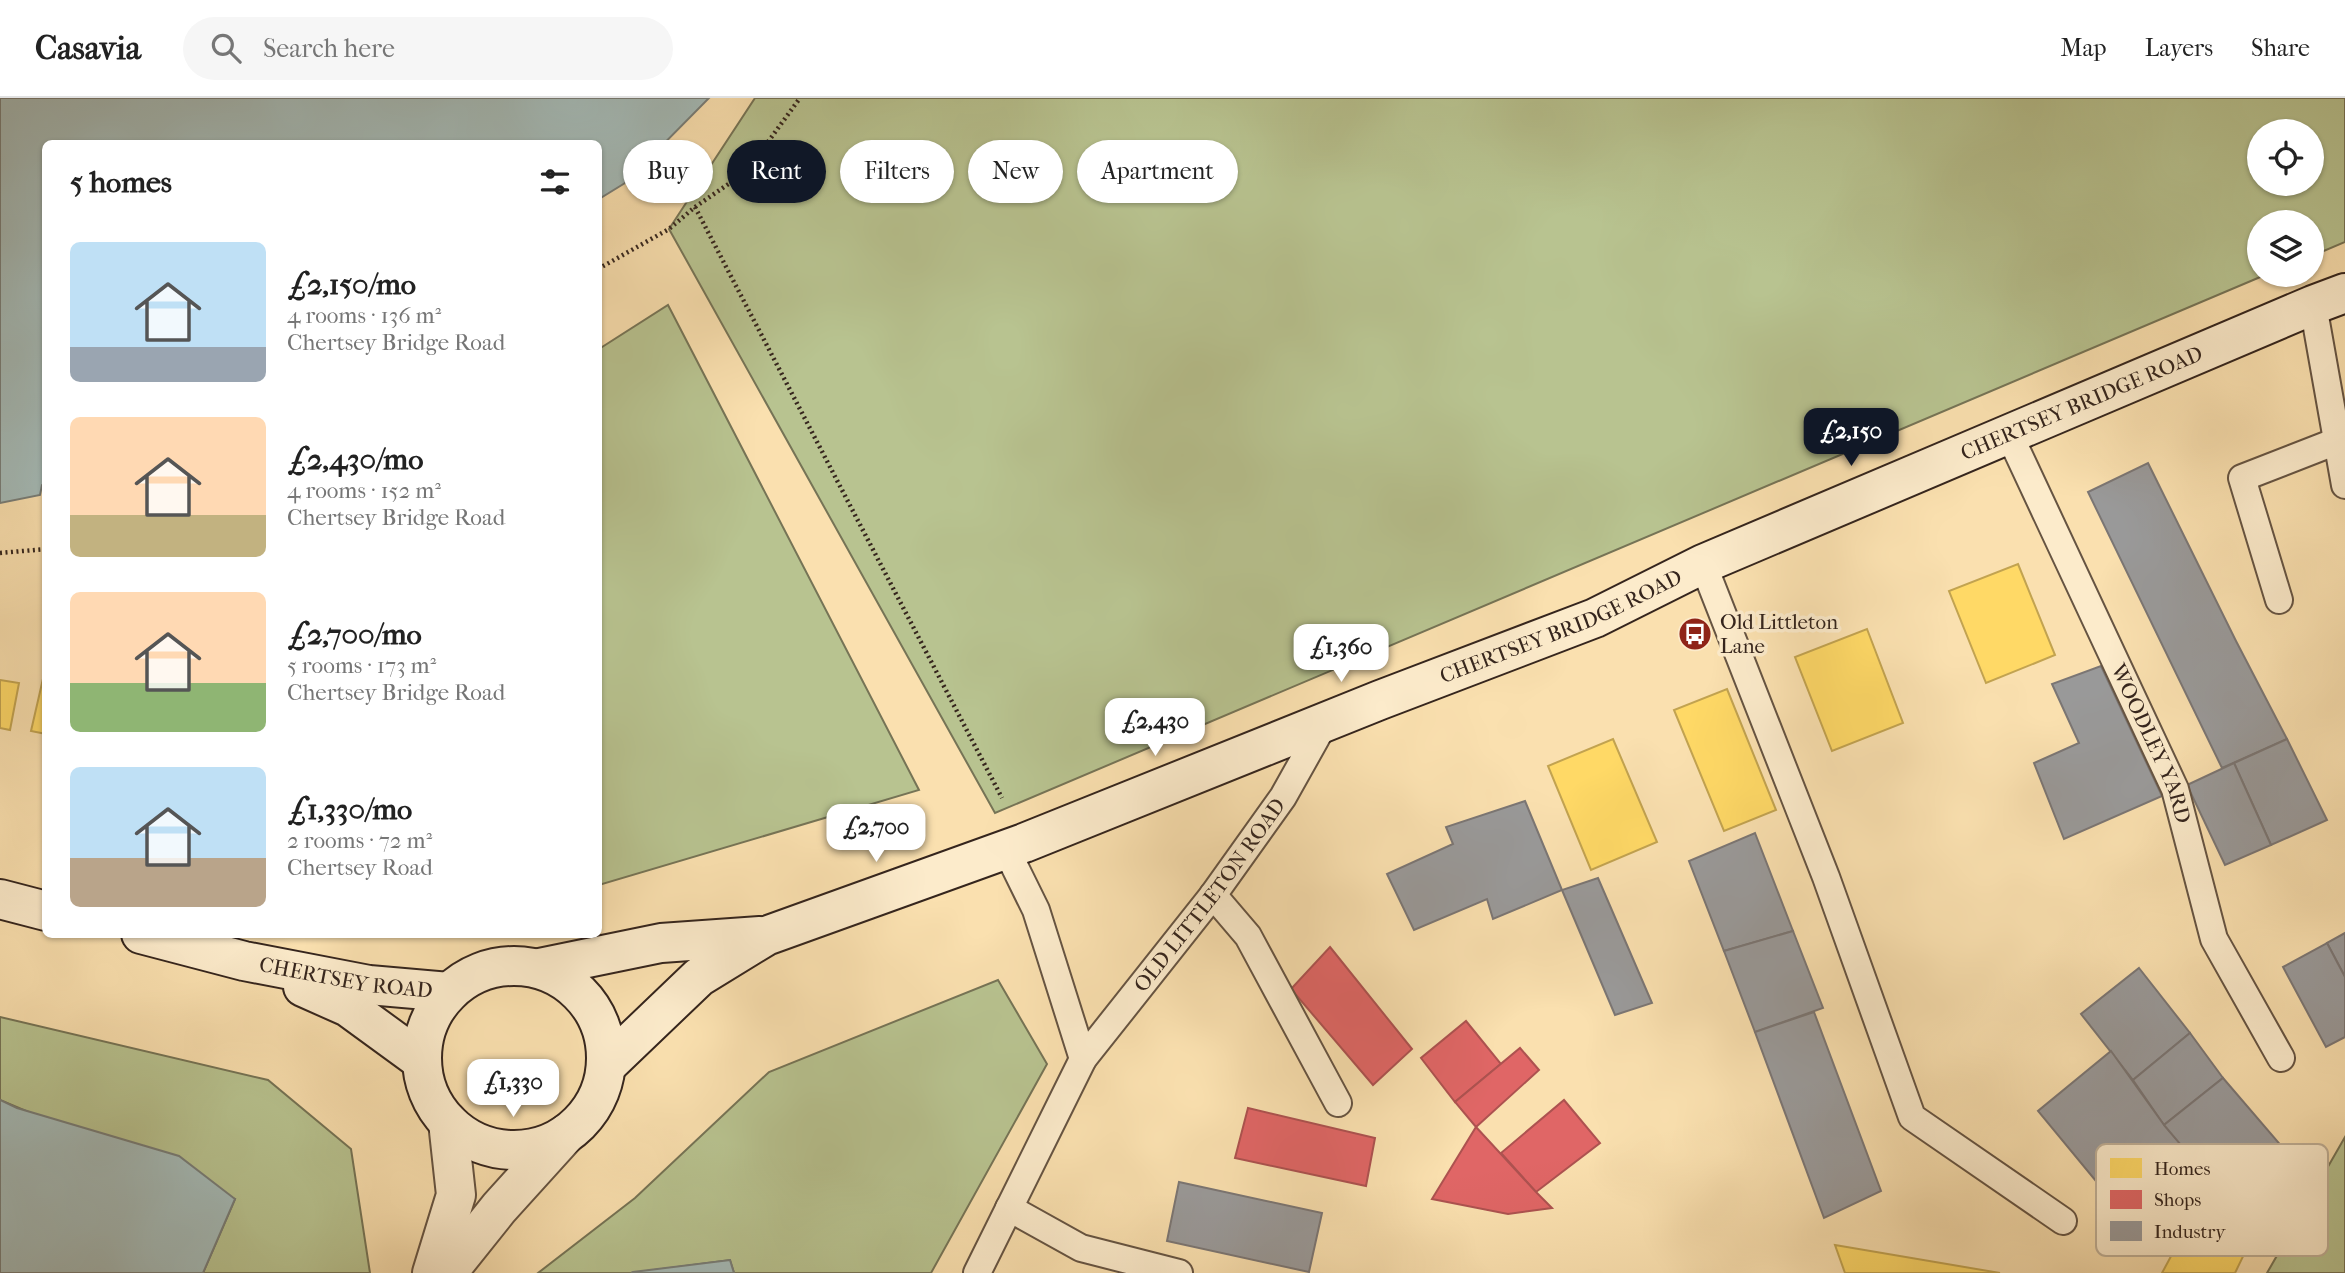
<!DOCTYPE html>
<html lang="en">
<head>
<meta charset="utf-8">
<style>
  body { margin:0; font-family:"IM FELL French Canon",serif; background:#f6f6f6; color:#222; height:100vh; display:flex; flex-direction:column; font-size:26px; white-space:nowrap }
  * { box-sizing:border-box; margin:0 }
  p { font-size:23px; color:#767676 }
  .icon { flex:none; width:38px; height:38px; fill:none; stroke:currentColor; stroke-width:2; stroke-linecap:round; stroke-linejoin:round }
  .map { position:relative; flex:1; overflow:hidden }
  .panel { position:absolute; left:42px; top:42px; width:560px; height:798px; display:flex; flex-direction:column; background:#fff; border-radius:10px; box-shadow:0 2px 5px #0004 }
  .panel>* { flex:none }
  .hud { position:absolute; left:623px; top:42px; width:665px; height:63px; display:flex; gap:14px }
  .tools { position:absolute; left:2247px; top:21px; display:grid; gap:14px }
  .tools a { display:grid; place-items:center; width:77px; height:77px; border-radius:50%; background:#fff; box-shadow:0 2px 5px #0004; font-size:35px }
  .price { position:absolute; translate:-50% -60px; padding:0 16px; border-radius:14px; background:#fff; color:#222; font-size:23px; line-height:46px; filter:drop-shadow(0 2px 4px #0008) }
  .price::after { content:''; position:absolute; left:50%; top:42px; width:21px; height:16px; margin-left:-10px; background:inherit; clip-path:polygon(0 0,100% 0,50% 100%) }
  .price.current { background:#111827; color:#fff }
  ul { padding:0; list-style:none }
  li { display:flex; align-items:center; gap:21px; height:175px; padding:0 28px }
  li span { display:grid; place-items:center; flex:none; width:196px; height:140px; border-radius:10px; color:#555 }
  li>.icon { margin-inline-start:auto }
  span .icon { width:84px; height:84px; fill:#fffc; stroke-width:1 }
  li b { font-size:30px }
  h2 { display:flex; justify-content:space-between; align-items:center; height:84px; padding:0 28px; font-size:30px }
  .tag { padding:0 24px; border-radius:32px; background:#fff; box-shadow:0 2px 5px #0004; font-size:24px; line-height:63px }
  .tag.current { background:#111827; color:#fff }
  header { display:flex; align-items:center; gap:42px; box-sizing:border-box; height:98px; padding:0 35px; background:#fff; border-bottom:2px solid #e0e0e0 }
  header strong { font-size:33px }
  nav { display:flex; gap:38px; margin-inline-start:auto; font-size:24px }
  .search { width:490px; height:63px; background:#f6f6f6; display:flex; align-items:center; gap:18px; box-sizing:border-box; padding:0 24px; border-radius:38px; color:#767676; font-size:26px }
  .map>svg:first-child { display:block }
  .green { fill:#b8c390; stroke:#767456; stroke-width:2; fill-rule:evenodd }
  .water { fill:#a4bab7; stroke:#787e79; stroke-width:2 }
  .homes { fill:#ffd966; stroke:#c2a350; stroke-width:2 }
  .shops { fill:#e06666; stroke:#ad5250; stroke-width:2 }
  .industry { fill:#999; stroke:#7b7674; stroke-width:2 }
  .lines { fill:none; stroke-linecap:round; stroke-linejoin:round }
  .service-casing { stroke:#665442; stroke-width:30 }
  .tertiary-casing { stroke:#665442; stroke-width:42 }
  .secondary-casing { stroke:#35251d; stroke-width:42 }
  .path { stroke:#35251d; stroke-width:4.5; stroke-dasharray:2 3.5; stroke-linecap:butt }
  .service { stroke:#fcebcb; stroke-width:26 }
  .tertiary { stroke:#fcebcb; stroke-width:38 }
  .secondary { stroke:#fcebcb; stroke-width:38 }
  .labels { text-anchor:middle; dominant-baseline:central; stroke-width:7; stroke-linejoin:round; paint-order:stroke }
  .street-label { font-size:21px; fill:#35251d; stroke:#fcebcb }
  .poi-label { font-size:21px; fill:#35251d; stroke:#fcebcb; text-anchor:start }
  .key { fill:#fcebcb; stroke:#c0b097; stroke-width:2 }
  .key-label { font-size:19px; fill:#35251d }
</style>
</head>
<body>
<header>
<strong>Casavia</strong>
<div class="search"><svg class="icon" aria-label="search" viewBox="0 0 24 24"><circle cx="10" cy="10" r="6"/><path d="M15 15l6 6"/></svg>Search here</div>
<nav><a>Map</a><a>Layers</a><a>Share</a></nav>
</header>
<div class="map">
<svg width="2345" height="1175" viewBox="0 0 2345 1175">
  <rect width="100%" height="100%" fill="#fae0af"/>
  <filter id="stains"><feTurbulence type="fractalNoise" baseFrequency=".00286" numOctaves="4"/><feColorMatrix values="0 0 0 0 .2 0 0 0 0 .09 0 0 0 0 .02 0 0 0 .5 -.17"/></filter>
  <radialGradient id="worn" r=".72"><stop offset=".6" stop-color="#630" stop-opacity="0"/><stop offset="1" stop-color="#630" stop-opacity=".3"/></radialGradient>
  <g class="green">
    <path d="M 755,0 L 2345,0 L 2345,144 L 2312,158 L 2312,124 L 2259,124 L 2259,177 L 2265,177 L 995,715 L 669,131 ZM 2312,33 L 2312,86 L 2259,86 L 2259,33 Z"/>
    <path d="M 668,207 L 919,692 L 599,787 L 599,251 Z"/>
    <path d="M 998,882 L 1047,966 L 931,1175 L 734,1175 L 730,1162 L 631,1175 L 538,1175 L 635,1100 L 769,974 Z"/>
    <path d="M 0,919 L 268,982 L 351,1051 L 370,1175 L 203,1175 L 235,1101 L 0,1002 Z"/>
    <path d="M 2345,1039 L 2345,1175 L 2267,1175 Z"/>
  </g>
  <g class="water">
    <path d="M 0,0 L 709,0 L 625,85 L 599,101 L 598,46 L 46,46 L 45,385 L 42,387 L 40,397 L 0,405 Z"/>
    <path d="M 0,1002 L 17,1010 L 179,1058 L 235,1101 L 203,1175 L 0,1175 Z"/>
    <path d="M 730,1162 L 734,1175 L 631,1175 L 633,1174 Z"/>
  </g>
  <g class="homes">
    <path d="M 2018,466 L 2055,557 L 1986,585 L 1949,493 Z"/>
    <path d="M 1867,531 L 1903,625 L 1832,653 L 1795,559 Z"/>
    <path d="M 45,572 L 46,572 L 46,636 L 31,633 Z"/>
    <path d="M 0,582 L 19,585 L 10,632 L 0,630 Z"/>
    <path d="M 1727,591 L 1776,712 L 1724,733 L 1674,612 Z"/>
    <path d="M 1613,641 L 1657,744 L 1591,772 L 1548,668 Z"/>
    <path d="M 2212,1082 L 2245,1123 L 2250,1144 L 2235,1175 L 2162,1175 Z"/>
    <path d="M 1835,1147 L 2000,1175 L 1845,1175 Z"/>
  </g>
  <g class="shops">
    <path d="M 1330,849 L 1412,951 L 1373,987 L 1291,891 Z"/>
    <path d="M 1466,923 L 1501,966 L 1455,1004 L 1421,960 Z"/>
    <path d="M 1520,950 L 1539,972 L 1476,1029 L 1455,1004 Z"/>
    <path d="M 1564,1002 L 1600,1045 L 1536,1094 L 1501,1055 Z"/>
    <path d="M 1248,1010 L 1375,1040 L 1366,1088 L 1235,1060 Z"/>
    <path d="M 1476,1029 L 1536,1094 L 1552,1110 L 1508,1116 L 1432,1101 Z"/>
  </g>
  <g class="industry">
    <path d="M 2148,365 L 2236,543 L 2287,641 L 2222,670 L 2088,394 Z"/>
    <path d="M 2101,568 L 2162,698 L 2064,741 L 2034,665 L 2079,645 L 2052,586 Z"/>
    <path d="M 2287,641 L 2327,722 L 2271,747 L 2234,665 Z"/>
    <path d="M 2234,665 L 2271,747 L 2225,767 L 2187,687 Z"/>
    <path d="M 1525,703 L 1562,792 L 1493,821 L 1487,801 L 1414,832 L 1387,776 L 1453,746 L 1446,729 Z"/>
    <path d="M 1755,735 L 1793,833 L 1724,853 L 1689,763 Z"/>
    <path d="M 1598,780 L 1652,905 L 1615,917 L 1562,792 Z"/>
    <path d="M 1793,833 L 1823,910 L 1755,934 L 1724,853 Z"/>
    <path d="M 2345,835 L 2345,879 L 2327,845 Z"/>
    <path d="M 2327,845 L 2345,879 L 2345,939 L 2326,949 L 2283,869 Z"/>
    <path d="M 2139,870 L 2190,935 L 2133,982 L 2081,916 Z"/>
    <path d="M 1814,914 L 1881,1093 L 1824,1120 L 1755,934 Z"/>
    <path d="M 2190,935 L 2223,980 L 2164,1027 L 2133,982 Z"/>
    <path d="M 2111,953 L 2164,1027 L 2212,1082 L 2143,1140 L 2038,1013 Z"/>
    <path d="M 2223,980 L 2307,1078 L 2245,1123 L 2164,1027 Z"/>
    <path d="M 1179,1084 L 1322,1115 L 1309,1174 L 1167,1143 Z"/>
  </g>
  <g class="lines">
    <defs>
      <g id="service">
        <path d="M 2313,207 L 2345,387"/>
        <path id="s1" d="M 2009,336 L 2175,691 L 2214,841 L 2281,960"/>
        <path d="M 1703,466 L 1826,779 L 1912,1019 L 2063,1123"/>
        <path d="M 2279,502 L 2242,380 L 2337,343"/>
        <path d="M 1006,751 L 1036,812 L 1083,961"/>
        <path d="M 1213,797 L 1248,838 L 1338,1005"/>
        <path d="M 1009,1110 L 1081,1150 L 1179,1175"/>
        <path id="s2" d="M 977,1175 L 1083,961 L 1213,797 L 1283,699 L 1325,624"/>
      </g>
      <g id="tertiary">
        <path d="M 432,1175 L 456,1097 L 448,1024"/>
        <path d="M 447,1175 L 499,1110 L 566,1036"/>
      </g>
      <g id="secondary">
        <path d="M 0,801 L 46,813"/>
        <path id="s3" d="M 141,836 L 244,863 L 369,887 L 449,894"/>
        <circle cx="514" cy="960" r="92"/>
        <path d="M 539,870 L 661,845 L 760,838"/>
        <path d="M 303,889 L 348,909 L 422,963"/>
        <path id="s4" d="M 607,967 L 699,879 L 766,838 L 1024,745 L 1380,602 L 1595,520 L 1703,466 L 2313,207 L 2345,195"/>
      </g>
    </defs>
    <use href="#service" class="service-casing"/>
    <use href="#tertiary" class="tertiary-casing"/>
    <use href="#secondary" class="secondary-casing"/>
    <g class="path">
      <path d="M 695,109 L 1002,700"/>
      <path d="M 598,171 L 669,131 L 695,109 L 746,74 L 800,0"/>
      <path d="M 0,455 L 46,451"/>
    </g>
    <use href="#service" class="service"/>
    <use href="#tertiary" class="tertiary"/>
    <use href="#secondary" class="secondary"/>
  </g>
  <defs>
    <symbol id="bus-disc" viewBox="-11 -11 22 22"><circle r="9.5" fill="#8f2418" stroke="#fcebcb"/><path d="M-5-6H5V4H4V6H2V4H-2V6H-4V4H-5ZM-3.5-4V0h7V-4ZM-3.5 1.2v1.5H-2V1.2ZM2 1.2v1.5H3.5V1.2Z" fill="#fff"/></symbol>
  </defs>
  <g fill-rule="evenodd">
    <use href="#bus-disc" x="1676" y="517" width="38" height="38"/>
  </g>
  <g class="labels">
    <g class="street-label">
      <text stroke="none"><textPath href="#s4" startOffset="1626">CHERTSEY BRIDGE ROAD</textPath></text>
      <text stroke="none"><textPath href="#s4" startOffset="1059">CHERTSEY BRIDGE ROAD</textPath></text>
      <text stroke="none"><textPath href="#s1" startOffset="341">WOODLEY YARD</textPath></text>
      <text stroke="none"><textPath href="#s2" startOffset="446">OLD LITTLETON ROAD</textPath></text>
      <text stroke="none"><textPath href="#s3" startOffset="210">CHERTSEY ROAD</textPath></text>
    </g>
    <g class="poi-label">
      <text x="1720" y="524">Old Littleton<tspan x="1720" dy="24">Lane</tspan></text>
    </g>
  </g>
  <rect x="2096" y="1046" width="232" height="112" rx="10" class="key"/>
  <rect x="2110" y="1060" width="32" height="20" fill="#ffd966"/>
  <rect x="2110" y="1092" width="32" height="19" fill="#e06666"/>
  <rect x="2110" y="1123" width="32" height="20" fill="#999"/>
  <g class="key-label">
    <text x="2154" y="1077">Homes</text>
    <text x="2154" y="1108">Shops</text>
    <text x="2154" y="1140">Industry</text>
  </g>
  <rect width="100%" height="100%" filter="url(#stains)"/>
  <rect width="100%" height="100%" fill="url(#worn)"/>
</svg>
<div class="tools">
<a><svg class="icon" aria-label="locate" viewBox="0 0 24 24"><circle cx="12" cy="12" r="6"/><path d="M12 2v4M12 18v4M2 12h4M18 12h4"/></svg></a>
<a><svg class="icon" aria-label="layers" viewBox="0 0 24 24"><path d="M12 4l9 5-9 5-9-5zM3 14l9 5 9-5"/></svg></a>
</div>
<b class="price current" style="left:1851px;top:370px">£2,150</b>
<b class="price" style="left:1341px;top:586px">£1,360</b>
<b class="price" style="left:1155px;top:660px">£2,430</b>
<b class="price" style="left:876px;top:766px">£2,700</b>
<b class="price" style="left:513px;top:1021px">£1,330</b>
<div class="hud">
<a class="tag">Buy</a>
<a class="tag current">Rent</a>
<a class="tag">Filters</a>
<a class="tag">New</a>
<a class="tag">Apartment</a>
</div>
<section class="panel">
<h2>5 homes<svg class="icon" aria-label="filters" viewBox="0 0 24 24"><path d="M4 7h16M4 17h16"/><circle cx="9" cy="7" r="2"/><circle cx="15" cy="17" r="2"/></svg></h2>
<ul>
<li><span style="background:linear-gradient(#bfe0f5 75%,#9aa5b1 0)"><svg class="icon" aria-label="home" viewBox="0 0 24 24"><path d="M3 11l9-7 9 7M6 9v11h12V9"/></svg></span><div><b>£2,150/mo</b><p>4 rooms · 136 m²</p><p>Chertsey Bridge Road</p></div></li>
<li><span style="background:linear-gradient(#ffd9b3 70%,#c2b280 0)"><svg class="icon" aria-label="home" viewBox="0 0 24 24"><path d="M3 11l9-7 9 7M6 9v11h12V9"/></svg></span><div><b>£2,430/mo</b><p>4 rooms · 152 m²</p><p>Chertsey Bridge Road</p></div></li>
<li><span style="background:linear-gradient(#ffd9b3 65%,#8fb573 0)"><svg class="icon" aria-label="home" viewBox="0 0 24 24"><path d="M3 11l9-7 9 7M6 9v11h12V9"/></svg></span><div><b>£2,700/mo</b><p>5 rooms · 173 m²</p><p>Chertsey Bridge Road</p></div></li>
<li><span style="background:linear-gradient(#bfe0f5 65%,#b9a48a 0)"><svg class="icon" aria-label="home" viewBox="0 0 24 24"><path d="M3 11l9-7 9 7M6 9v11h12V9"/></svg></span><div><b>£1,330/mo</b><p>2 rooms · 72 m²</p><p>Chertsey Road</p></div></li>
</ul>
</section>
</div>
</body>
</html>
